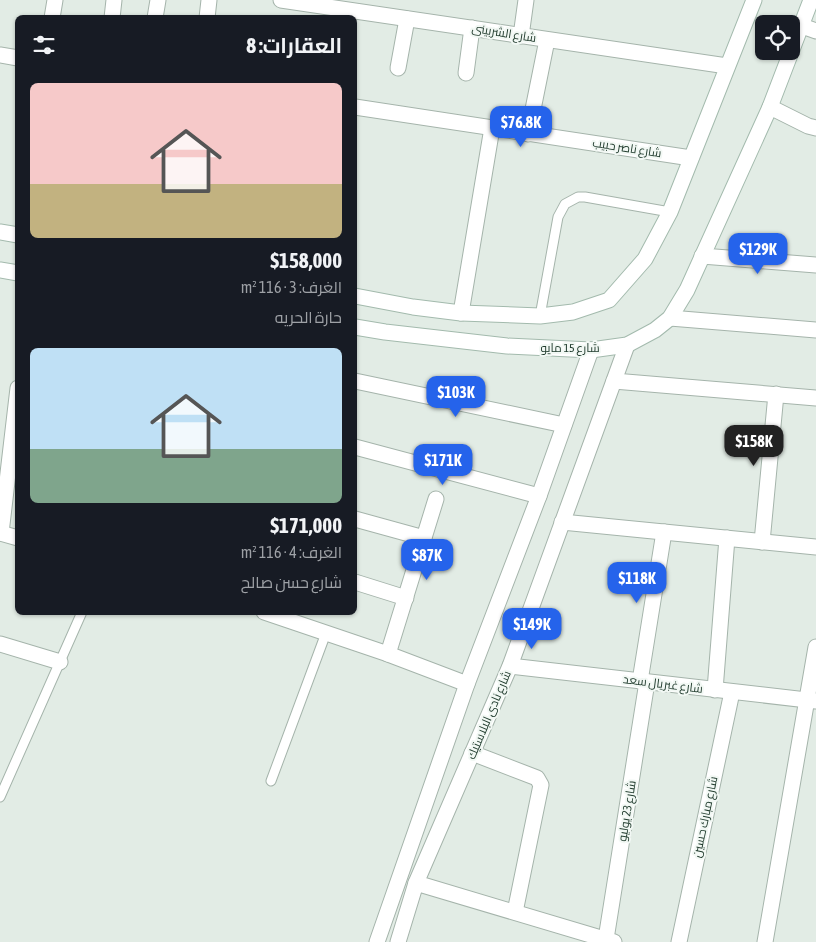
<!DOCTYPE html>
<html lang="ar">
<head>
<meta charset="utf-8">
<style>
  body { margin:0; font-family:"Asap Condensed",Cairo,sans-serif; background:#20242c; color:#f1f3f6; direction:rtl; height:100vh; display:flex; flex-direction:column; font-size:19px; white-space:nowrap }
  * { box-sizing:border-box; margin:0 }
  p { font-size:16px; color:#9ea1a6 }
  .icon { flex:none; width:28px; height:28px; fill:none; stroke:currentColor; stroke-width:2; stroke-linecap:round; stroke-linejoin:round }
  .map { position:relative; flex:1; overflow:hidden; direction:ltr }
  .side { position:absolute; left:15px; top:15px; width:342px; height:600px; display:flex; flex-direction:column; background:#171b24; border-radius:8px; box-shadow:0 1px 4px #0004; direction:rtl }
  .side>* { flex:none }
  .controls { position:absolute; left:755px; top:15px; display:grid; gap:10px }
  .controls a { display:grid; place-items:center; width:45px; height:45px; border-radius:8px; background:#171b24; box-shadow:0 1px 4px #0004; font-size:25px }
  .price { position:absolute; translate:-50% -42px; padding:0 11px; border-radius:10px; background:#2563eb; color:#fff; font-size:16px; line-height:32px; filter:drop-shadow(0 1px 2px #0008) }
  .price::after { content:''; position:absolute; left:50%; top:30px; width:15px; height:11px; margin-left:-8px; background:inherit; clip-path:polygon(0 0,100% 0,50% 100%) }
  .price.on { background:#222; color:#fff }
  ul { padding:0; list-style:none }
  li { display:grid; align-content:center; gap:10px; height:265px; padding:0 15px }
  li span { display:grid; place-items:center; height:155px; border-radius:8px; color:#555 }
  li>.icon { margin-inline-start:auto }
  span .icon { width:90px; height:90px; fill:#fffc; stroke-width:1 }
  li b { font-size:21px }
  h2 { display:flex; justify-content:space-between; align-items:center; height:60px; padding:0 15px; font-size:21px }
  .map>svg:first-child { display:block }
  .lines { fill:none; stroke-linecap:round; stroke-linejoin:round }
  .lane-casing { stroke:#a5b4ab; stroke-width:11 }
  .street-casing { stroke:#a5b4ab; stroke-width:17 }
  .secondary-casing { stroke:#a3baad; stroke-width:17 }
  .lane { stroke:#fff; stroke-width:9 }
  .street { stroke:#fff; stroke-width:15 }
  .secondary { stroke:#fff; stroke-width:15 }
  .labels { text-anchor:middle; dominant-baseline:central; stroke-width:4; stroke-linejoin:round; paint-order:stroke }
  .street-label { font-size:12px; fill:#223d2f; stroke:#f2f8f4 }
</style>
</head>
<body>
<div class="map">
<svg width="816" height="942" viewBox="0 0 816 942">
  <rect width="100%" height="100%" fill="#e2ece5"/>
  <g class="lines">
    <defs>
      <g id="lane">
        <path d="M 540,316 L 558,217 L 565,204 L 578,197 L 585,197 L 670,212"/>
        <path d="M 271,781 L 326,633"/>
        <path d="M 0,797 L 82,612"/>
      </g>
      <g id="street">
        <path d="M 281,0 L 727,66"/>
        <path d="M 52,18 L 55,0"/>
        <path d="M 112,18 L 114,0"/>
        <path d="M 155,18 L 158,0"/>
        <path d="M 207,18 L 209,0"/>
        <path d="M 802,26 L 816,31"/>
        <path d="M 521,36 L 526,0"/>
        <path d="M 0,55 L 18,58"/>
        <path d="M 398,68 L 407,19"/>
        <path d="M 466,73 L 472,28"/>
        <path d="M 355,107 L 691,158"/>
        <path d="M 770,107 L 808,126 L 816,128"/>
        <path d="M 528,134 L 547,40"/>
        <path d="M 702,256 L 816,265"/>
        <path d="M 461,313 L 492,128"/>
        <path d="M 670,318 L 816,330"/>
        <path d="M 355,381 L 564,425"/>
        <path d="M 614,381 L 816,398"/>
        <path d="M 355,447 L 539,496"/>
        <path d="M 355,519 L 424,538"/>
        <path d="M 562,522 L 816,547"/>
        <path d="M 0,533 L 18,538"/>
        <path d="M 1,533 L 18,388"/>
        <path d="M 762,542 L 776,394"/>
        <path d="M 355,582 L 406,598"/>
        <path d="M 264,612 L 388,654 L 467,684"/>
        <path d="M 0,644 L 60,662"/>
        <path d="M 388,654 L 436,499"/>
        <path d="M 510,666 L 816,701"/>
        <path d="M 640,681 L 664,532"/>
        <path d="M 715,690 L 727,538"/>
        <path d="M 472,753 L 537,778 L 541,785 L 515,912"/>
        <path d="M 416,883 L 614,942"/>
        <path d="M 606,939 L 647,682"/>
        <path d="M 377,942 L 467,684 L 539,496 L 591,350"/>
        <path d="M 398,942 L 416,883 L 510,666 L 627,345"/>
        <path d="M 679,942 L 732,692"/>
        <path d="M 765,942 L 816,647"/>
      </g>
      <g id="secondary">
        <path d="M 0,232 L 18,235"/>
        <path d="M 0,270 L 18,273"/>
        <path d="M 355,296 L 413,307 L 461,313 L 540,316 L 573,312 L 609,300 L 645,259 L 670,212 L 754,0"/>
        <path d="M 355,327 L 385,332 L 507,346 L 591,350 L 627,345 L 655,330 L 670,318 L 687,290 L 770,107 L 811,0"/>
      </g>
    </defs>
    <use href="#lane" class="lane-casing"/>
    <use href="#street" class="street-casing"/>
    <use href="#secondary" class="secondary-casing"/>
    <use href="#lane" class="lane"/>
    <use href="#street" class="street"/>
    <use href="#secondary" class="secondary"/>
  </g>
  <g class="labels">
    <g class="street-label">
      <text transform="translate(504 33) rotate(9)">شارع الشربينى</text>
      <text transform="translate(627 148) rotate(9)">شارع ناصر حبيب</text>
      <text x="570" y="348">شارع 15 مايو</text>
      <text transform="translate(663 684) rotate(7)">شارع غبريال سعد</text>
      <text transform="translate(489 715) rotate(-67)">شارع نادى البلاستيك</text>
      <text transform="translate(627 811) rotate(-81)">شارع 23 يوليو</text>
      <text transform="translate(705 817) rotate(-78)">شارع مبارك حسين</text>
    </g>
  </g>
</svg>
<div class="controls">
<a><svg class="icon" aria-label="locate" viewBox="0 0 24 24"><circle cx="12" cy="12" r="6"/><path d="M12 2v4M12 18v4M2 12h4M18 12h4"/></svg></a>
</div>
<b class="price" style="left:521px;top:148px">$76.8K</b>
<b class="price" style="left:758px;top:275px">$129K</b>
<b class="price" style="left:456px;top:418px">$103K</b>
<b class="price on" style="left:754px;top:467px">$158K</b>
<b class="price" style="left:443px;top:486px">$171K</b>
<b class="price" style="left:427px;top:581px">$87K</b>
<b class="price" style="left:637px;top:604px">$118K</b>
<b class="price" style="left:532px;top:650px">$149K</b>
<section class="side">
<h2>العقارات: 8<svg class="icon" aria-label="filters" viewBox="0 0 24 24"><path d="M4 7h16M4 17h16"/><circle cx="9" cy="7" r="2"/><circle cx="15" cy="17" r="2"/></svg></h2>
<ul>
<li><span style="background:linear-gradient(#f6c9c9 65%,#c2b280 0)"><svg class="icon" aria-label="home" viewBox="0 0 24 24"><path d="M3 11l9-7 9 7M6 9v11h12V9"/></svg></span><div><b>$158,000</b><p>الغرف: 3 · 116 m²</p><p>حارة الحريه</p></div></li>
<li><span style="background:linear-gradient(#bfe0f5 65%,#7fa58c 0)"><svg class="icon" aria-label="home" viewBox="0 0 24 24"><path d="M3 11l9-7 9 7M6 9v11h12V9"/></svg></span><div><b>$171,000</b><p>الغرف: 4 · 116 m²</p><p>شارع حسن صالح</p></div></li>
</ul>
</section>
</div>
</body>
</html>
